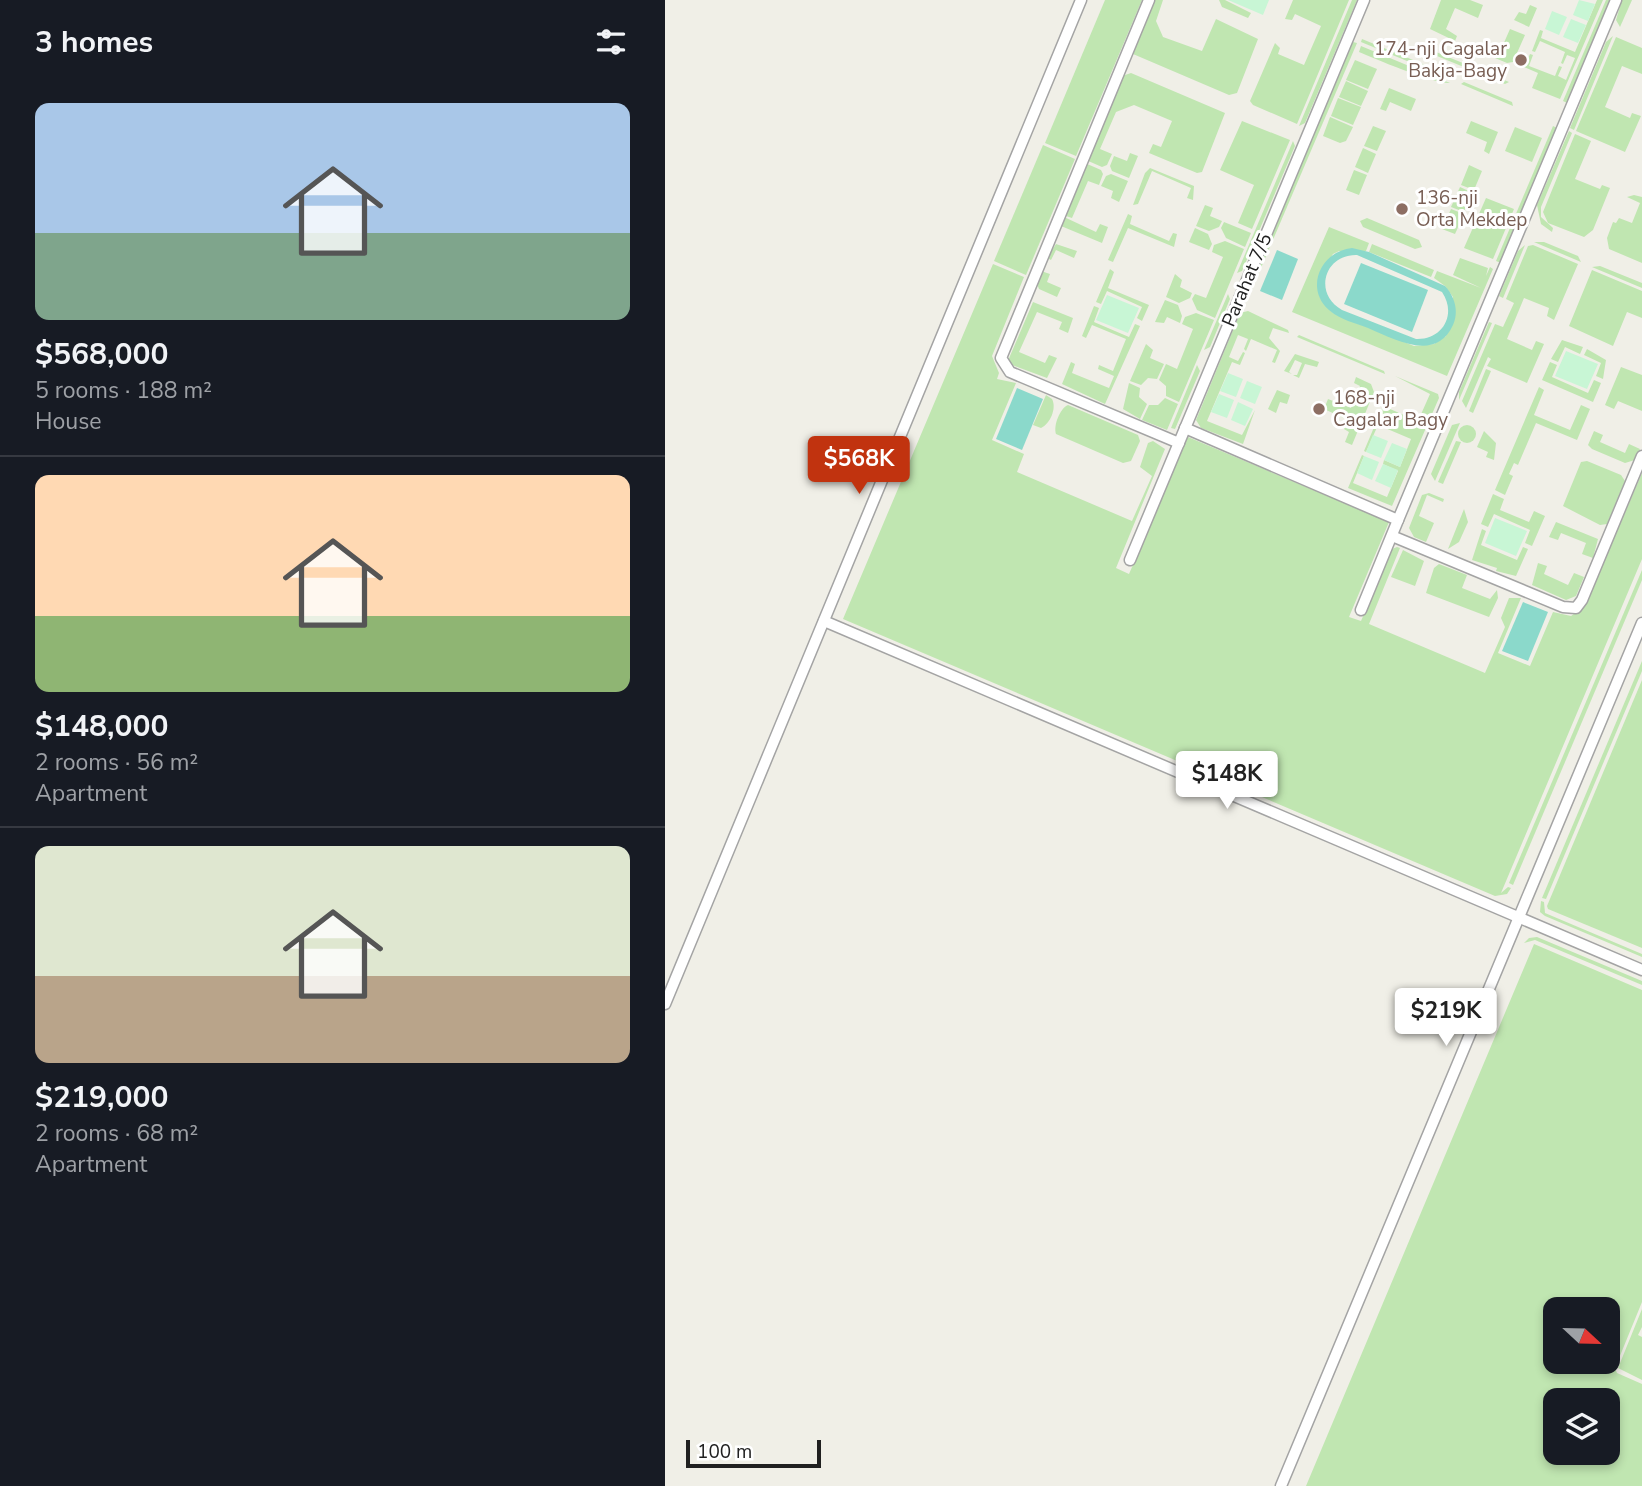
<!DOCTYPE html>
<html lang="en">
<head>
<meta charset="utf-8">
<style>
  body { margin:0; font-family:"Nunito Sans",sans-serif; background:#242831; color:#f1f3f6; height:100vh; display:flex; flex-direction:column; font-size:26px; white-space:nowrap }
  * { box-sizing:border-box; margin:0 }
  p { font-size:23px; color:#9ea1a6 }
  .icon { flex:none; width:38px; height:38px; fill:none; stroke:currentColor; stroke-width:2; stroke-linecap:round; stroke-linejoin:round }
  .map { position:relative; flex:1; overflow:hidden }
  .side { display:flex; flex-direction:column; background:#171b24; width:665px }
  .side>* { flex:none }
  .needle { width:46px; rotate:112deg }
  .tools { position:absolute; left:878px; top:1297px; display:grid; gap:14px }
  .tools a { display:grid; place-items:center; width:77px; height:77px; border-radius:14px; background:#171b24; box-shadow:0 4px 10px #0003; font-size:35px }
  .scale { position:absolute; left:21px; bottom:18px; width:135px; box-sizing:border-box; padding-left:7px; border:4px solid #202020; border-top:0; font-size:19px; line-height:24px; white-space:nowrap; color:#202020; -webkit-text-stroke:5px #fff; paint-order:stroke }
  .price { position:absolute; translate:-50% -60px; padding:0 16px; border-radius:7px; background:#fff; color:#222; font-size:23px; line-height:46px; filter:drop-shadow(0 2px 4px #0008) }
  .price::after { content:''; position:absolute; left:50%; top:42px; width:21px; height:16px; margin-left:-10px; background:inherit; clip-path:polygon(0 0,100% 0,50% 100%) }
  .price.current { background:#c1330f; color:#fff }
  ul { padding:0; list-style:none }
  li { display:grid; align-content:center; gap:14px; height:371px; padding:0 35px }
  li+li { border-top:2px solid #363941 }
  li span { display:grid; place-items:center; height:217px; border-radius:14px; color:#555 }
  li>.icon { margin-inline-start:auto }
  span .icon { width:126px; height:126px; fill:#fffc; stroke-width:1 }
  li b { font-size:30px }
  h2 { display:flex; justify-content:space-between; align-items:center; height:84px; padding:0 35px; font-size:30px }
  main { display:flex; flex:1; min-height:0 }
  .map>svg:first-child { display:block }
  .grass { fill:#c0e6b1; fill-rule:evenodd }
  .park { fill:#c8f6d5 }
  .pitch { fill:#8bd9cb; fill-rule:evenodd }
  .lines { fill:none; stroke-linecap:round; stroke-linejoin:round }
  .street-casing { stroke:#a4a4a4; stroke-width:13 }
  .street { stroke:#fff; stroke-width:10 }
  .education-dot { fill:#8d6e63; stroke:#fff; stroke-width:2.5 }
  .labels { text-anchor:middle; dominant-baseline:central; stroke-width:6; stroke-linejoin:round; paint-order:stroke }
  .education-label { font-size:19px; fill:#785e54; stroke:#fff; text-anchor:start }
  .street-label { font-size:19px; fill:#202020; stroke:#fff }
</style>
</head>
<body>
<main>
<section class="side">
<h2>3 homes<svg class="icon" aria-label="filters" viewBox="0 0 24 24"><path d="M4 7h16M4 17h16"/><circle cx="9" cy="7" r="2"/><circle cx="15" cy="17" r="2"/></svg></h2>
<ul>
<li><span style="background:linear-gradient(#a9c7e8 60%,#7fa58c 0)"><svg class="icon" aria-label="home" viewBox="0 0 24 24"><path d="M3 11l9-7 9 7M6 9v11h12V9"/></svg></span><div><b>$568,000</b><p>5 rooms · 188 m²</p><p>House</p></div></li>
<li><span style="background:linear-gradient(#ffd9b3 65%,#8fb573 0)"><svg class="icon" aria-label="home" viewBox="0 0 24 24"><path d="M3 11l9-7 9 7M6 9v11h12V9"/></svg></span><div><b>$148,000</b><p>2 rooms · 56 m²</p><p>Apartment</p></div></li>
<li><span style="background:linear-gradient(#dfe7d0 60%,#b9a48a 0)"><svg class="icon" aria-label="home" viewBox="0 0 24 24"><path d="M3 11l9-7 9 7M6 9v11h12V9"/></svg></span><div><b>$219,000</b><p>2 rooms · 68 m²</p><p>Apartment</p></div></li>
</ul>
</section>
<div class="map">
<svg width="977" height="1486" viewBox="0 0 977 1486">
  <rect width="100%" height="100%" fill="#f0efe7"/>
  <g class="grass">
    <path d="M 440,0 L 477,0 L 411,156 L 380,143 Z"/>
    <path d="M 489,0 L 498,0 L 491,21 L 498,37 L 537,51 L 551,19 L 593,39 L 572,93 L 564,95 L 468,54 Z"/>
    <path d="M 560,0 L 586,13 L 583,18 L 557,7 L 554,0 Z"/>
    <path d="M 628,0 L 684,0 L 632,124 L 588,105 L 585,101 L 610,43 L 615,48 L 613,54 L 639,65 L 656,26 L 630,14 L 627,20 L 620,19 Z"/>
    <path d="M 687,0 L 692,0 L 640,123 L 634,126 Z"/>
    <path d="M 776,0 L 805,0 L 818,5 L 813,18 L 790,8 L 781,29 L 792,36 L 790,41 L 765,29 Z"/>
    <path d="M 932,0 L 938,0 L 895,99 L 867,88 L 873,73 L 859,67 L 865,54 L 868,55 L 864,66 L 890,76 L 894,66 L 897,67 L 893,76 L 901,80 L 910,58 L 902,55 L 898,64 L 896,63 L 900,52 L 875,41 L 870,52 L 867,51 L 875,30 L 878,31 L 876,38 L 910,52 Z"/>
    <path d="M 941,0 L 945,0 L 944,5 L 902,103 L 898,101 Z"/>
    <path d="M 957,0 L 967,0 L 955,27 L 951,20 Z"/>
    <path d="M 865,5 L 872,8 L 864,27 L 849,20 L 854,12 L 861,14 Z"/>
    <path d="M 845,29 L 860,35 L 848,62 L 842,63 L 818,53 L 820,48 L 834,54 Z"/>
    <path d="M 948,36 L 909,130 L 905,128 L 941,42 Z"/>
    <path d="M 951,37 L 977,48 L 977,74 L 957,66 L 940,107 L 965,118 L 967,113 L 976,116 L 960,152 L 911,131 Z"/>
    <path d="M 697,39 L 787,76 L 788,80 L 696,42 Z"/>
    <path d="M 688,42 L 692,43 L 584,296 L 583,290 Z"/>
    <path d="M 754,45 L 844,82 L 840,84 L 755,49 Z"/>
    <path d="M 696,46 L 785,83 C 772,85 708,58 694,52 Z"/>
    <path d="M 690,60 L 712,69 L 703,89 L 681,80 Z"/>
    <path d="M 466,73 L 560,113 L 537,172 L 532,173 L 484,153 L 488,144 L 496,147 L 507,121 L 469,105 L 451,112 L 435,149 L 447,154 L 442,165 L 437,167 L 421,160 L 457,76 Z"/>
    <path d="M 681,81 L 703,91 L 696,106 L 674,97 Z"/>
    <path d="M 799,82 L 847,102 L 848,106 L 796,84 Z"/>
    <path d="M 724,88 L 751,99 L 746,111 L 725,102 L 721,111 L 715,109 Z"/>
    <path d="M 673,98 L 696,107 L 688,125 L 666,116 Z"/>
    <path d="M 665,117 L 688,127 L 681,141 L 675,143 L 658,136 Z"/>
    <path d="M 577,121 L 625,140 L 587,229 L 573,223 L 589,185 L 555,170 Z"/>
    <path d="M 806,121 L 833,132 L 824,154 L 819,151 L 822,142 L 801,133 Z"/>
    <path d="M 708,126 L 721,131 L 712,151 L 699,146 Z"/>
    <path d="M 888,126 L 892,128 L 836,263 L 831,261 Z"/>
    <path d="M 850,127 L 877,138 L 867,162 L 840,151 Z"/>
    <path d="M 904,131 L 907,133 L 876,207 L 876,217 L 888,228 L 887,232 L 876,224 L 872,205 Z"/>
    <path d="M 910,134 L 926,141 L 910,179 L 935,189 L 937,185 L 945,188 L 928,230 L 919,237 L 883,223 L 878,212 Z"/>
    <path d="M 628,141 L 630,146 L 577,271 L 572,273 Z"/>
    <path d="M 378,145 L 410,159 L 361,275 L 329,261 Z"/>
    <path d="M 698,148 L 711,154 L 703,173 L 690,167 Z"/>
    <path d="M 465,153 L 473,156 L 464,178 L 447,171 L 445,166 L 449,156 L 462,161 Z"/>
    <path d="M 420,163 L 436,170 L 438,174 L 434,185 L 423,181 L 407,218 L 398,215 Z"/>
    <path d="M 804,165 L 817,171 L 809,190 L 796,185 Z"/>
    <path d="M 485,168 L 529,186 L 528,200 L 522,198 L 526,188 L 487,171 L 473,204 L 468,205 L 480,173 Z"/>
    <path d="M 689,170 L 702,175 L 694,195 L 681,190 Z"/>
    <path d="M 446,174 L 463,181 L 454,202 L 446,198 L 448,191 L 436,186 L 441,176 Z"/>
    <path d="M 795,187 L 808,193 L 799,212 L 786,207 Z"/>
    <path d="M 969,195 L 977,197 L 977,263 L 944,249 L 942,238 L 948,222 L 951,223 L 954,218 L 967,223 L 975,203 L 962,197 Z"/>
    <path d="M 821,198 L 849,209 L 828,259 L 799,248 Z"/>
    <path d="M 540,205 L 548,208 L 545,216 L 557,221 L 554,227 L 544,231 L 531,226 Z"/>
    <path d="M 786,209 L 799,214 L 790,234 L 777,229 Z"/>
    <path d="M 463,214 L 467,216 L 465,224 L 504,241 L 508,233 L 512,234 L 509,247 L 463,228 L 448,262 L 443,260 Z"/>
    <path d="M 397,216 L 431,232 L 435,224 L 443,227 L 437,243 L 396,226 Z"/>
    <path d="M 702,218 L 754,240 L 757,247 L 750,249 L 698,227 L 695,221 Z"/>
    <path d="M 559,222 L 586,233 L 580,247 L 561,238 L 556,228 Z"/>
    <path d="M 664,227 L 704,243 L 701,251 L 674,251 L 668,254 L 653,277 L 655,298 L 668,313 L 749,346 L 769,344 L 781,336 L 788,297 L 780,286 L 769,278 L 772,271 L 816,288 L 788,275 L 795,258 L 823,268 L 821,276 L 825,267 L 828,269 L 782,376 L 627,312 Z"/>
    <path d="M 530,228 L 543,234 L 547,244 L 544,250 L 524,242 Z"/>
    <path d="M 560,241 L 579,249 L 550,318 L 532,310 L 527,299 L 530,294 L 541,298 L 558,257 L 547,252 L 549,245 Z"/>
    <path d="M 869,242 L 879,242 L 913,256 L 916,262 Z"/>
    <path d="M 391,244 L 412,251 L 409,258 L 391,250 L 386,260 L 382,258 Z"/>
    <path d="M 707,244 L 769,270 L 766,277 L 704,252 Z"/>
    <path d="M 860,245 L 838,298 L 834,296 L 853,251 Z"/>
    <path d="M 868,245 L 913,264 L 889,320 L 882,316 L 884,308 L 859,298 L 842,339 L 867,350 L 871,341 L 879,344 L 862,383 L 822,366 L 826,359 L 823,357 L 801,408 L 797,401 L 830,324 L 838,327 L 849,303 L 841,299 L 863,246 Z"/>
    <path d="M 328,264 L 359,277 L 327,356 L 334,373 L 332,379 L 351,383 L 327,440 L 359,454 L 352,472 L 467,521 L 487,476 L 475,467 L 483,443 L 488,441 L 500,449 L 451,568 L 464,574 L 523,437 L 724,522 L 684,617 L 696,621 L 727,549 L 732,547 L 735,548 L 704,624 L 820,673 L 840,627 L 836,618 L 844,598 L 856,598 L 833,653 L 865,666 L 888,612 L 906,616 L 920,606 L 977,473 L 977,559 L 836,893 L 843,887 L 846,888 L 842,894 L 830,896 L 178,619 Z"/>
    <path d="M 935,266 L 977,283 L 977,288 L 927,267 Z"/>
    <path d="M 445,269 L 449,272 L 443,288 L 484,305 L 477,321 L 472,318 L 477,307 L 442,291 L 436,304 L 431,302 Z"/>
    <path d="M 927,270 L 977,291 L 977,318 L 962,312 L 948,346 L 904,326 Z"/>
    <path d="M 376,271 L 385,274 L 382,282 L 396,288 L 392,297 L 374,289 L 372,284 Z"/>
    <path d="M 510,274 L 517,280 L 515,287 L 527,293 L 525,298 L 514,303 L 501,297 Z"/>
    <path d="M 563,294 L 565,299 L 545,347 L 539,350 Z"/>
    <path d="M 500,300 L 513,305 L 517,316 L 515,323 L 502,317 L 499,323 L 490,322 Z"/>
    <path d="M 368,302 L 408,318 L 403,333 L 394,329 L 397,322 L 372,312 L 354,352 L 380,363 L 384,355 L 392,358 L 382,378 L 342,363 Z"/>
    <path d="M 429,306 L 434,308 L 429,322 L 464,337 L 470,324 L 475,326 L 440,404 L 397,384 L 406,362 L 410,364 L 407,373 L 444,388 L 449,376 L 433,369 L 434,365 L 448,371 L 461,339 L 427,325 L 421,338 L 417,336 Z"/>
    <path d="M 583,311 L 623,330 L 624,333 L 608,328 L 604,338 L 615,351 L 610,363 L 607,362 L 612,350 L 586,339 L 581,351 L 579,349 L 583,339 L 573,335 L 564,357 L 573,361 L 578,352 L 580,353 L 575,365 L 567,362 L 542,421 L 577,435 L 590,410 L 578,444 L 536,428 L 531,420 L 575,313 Z"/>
    <path d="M 531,313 L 549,320 L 514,402 L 501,396 L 501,386 L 494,380 L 501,364 L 512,369 L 528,329 L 517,324 L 520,317 Z"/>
    <path d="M 824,322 L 827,323 L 794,400 L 794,392 Z"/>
    <path d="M 634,335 L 719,371 L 720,374 L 632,337 Z"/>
    <path d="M 897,340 L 918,347 L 915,354 L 900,347 L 893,362 L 886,359 Z"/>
    <path d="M 481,344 L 488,350 L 485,358 L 499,364 L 492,379 L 483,378 L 476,385 L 465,381 Z"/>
    <path d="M 922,349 L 941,360 L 938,379 L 931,376 L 936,363 L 919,355 Z"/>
    <path d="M 630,354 L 654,362 L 652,367 L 640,364 L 634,378 L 628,375 L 632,375 L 637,363 L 630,360 L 624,372 L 627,374 L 619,371 Z"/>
    <path d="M 885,362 L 892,365 L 887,377 L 923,393 L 929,380 L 936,383 L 928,402 L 877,380 Z"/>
    <path d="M 532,365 L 535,371 L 510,429 L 506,428 Z"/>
    <path d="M 956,367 L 977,375 L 977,411 L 953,401 L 949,409 L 940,405 Z"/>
    <path d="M 821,369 L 826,371 L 808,413 L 804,411 Z"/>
    <path d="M 730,376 L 773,394 L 774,398 L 727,506 L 683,488 L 697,455 L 699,456 L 688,483 L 722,497 L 733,471 L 718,464 L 719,460 L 735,467 L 746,439 L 713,425 L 701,452 L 699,451 L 718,406 L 753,421 L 765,394 Z"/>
    <path d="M 691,377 L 706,384 L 709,392 L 687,445 L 680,442 L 684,432 L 679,429 L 683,420 L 659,409 L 663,399 L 686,408 L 695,386 L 689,383 Z"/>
    <path d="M 464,383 L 475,388 L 474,397 L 482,404 L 475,419 L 458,409 Z"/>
    <path d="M 874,387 L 879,390 L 869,415 L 905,430 L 916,405 L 925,409 L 912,440 L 871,423 L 853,465 L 849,463 L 844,474 L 848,476 L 840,495 L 830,490 Z"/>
    <path d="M 612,390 L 625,395 L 622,404 L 615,402 L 611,413 L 603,409 Z"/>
    <path d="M 381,395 L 387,399 C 392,408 385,424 376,428 L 368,425 Z"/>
    <path d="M 500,398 L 513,404 L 502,430 L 477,420 L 484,405 L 493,405 Z"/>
    <path d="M 403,405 L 473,435 L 475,441 L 466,461 L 458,463 L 391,434 C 388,426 395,408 403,405 Z"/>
    <path d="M 795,423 L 770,481 L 766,474 L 787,425 Z"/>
    <circle cx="802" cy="434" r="9"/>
    <path d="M 819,431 L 831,443 L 829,460 L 821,457 L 823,452 L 812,447 Z"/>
    <path d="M 929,431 L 938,435 L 935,442 L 960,453 L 964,444 L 975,449 L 970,460 L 960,463 L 927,449 L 923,445 Z"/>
    <path d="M 791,441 L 796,442 L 778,484 L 773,482 Z"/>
    <path d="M 922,461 L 956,475 L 960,481 L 942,524 L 935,525 L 898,506 L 916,462 Z"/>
    <path d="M 764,493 L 779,499 L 778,502 L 762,495 L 754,516 L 769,523 L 761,542 L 749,537 L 744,528 L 757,495 Z"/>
    <path d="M 828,494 L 839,499 L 835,510 L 864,522 L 869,511 L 880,516 L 867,546 L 860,543 L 865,530 L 829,514 L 823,527 L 816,524 Z"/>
    <path d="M 799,509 L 803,522 L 794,542 L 783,549 Z"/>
    <path d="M 891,522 L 933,539 L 928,558 L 917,554 L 921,543 L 896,533 L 893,540 L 884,537 Z"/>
    <path d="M 817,529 L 821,531 L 816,545 L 852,560 L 858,547 L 863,549 L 851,576 L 831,571 L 832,568 L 807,560 Z"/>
    <path d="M 738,550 L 759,561 L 750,586 L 726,577 Z"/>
    <path d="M 873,563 L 882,566 L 879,574 L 903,585 L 909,573 L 919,577 L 911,596 L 901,600 L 867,585 Z"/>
    <path d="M 774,564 L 802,575 L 797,588 L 825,599 L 832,590 L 833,598 L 824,617 L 761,593 L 769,568 Z"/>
    <path d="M 977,570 L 977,580 L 848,885 L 844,883 Z"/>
    <path d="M 977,661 L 977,671 L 881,899 L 877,898 Z"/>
    <path d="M 977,680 L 977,948 L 883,909 L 882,906 Z"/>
    <path d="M 876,901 L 879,902 L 880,913 L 977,954 L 977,957 L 880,916 L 875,912 Z"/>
    <path d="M 872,937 L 977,981 L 977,985 L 870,940 L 859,943 L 864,938 Z"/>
    <path d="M 869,944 L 977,990 L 977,1302 L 950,1368 L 952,1373 L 977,1384 L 977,1486 L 641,1486 ZM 891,1309 L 943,1309 L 943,1362 L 891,1362 ZM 891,1400 L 943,1400 L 943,1452 L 891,1452 Z"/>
    <path d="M 977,1309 L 977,1327 L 973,1335 L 977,1337 L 977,1380 L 953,1368 Z"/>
  </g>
  <g class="park">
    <path d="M 563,0 L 604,0 L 598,15 Z"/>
    <path d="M 914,0 L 930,4 L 923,21 L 908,15 Z"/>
    <path d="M 887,11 L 902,17 L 894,35 L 880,29 Z"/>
    <path d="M 906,19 L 921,25 L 913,43 L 898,37 Z"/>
    <path d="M 442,295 L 474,308 L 463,333 L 431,320 Z"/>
    <path d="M 901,351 L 933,364 L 922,389 L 890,376 Z"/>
    <path d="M 563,373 L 578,379 L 571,397 L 555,391 Z"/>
    <path d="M 582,381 L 597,387 L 590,404 L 575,398 Z"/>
    <path d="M 554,394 L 569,400 L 562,418 L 546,412 Z"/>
    <path d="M 573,402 L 588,409 L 580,426 L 566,420 Z"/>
    <path d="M 708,435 L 723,441 L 716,458 L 701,452 Z"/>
    <path d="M 727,443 L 742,449 L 735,467 L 719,460 Z"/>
    <path d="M 699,456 L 714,462 L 707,480 L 692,473 Z"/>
    <path d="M 718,464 L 733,470 L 726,488 L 710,481 Z"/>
    <path d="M 830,518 L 862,531 L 851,556 L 820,543 Z"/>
  </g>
  <g class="pitch">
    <path d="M 687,248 L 704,252 L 780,286 C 790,297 794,311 788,325 C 771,363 729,339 703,328 C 691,323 675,320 664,310 C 639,288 656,251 687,248 ZM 692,255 L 777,292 C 792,314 778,340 751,339 L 677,310 C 648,294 659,254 692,255 Z"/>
    <path d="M 612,250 L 633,259 L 617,300 L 595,291 Z"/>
    <path d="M 696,263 L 763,290 L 747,332 L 679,304 Z"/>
    <path d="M 352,388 L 378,399 L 357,450 L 331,439 Z"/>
    <path d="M 858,602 L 883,612 L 863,661 L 837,651 Z"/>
  </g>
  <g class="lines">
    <defs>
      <g id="street">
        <path d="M 484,0 L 336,358 L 345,372 L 514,443"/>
        <path d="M 520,428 L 733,520 L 696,610"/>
        <path d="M 733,520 L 951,0"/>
        <path d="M 727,536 L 898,607 L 911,608 L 917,600 L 977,456"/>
        <path d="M 465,560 L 699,0"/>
        <path d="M 159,621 L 977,970"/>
        <path d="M 0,1004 L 416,0"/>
        <path d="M 616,1486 L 977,623"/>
      </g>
    </defs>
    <use href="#street" class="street-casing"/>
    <use href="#street" class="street"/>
  </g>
  <g class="education-dot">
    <circle cx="856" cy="60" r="7"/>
    <circle cx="737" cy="209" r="7"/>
    <circle cx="654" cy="409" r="7"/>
  </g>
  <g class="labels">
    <g class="education-label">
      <text x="842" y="49" text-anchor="end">174-nji Cagalar<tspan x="842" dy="22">Bakja-Bagy</tspan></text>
      <text x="751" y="198">136-nji<tspan x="751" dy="22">Orta Mekdep</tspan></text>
      <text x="668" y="398">168-nji<tspan x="668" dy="22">Cagalar Bagy</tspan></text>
    </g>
    <g class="street-label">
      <text transform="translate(582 280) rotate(-67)">Parahat 7/5</text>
    </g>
  </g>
</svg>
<div class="tools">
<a><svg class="needle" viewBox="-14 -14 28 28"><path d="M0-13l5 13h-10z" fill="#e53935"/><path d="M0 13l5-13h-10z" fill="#9ea1a6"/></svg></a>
<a><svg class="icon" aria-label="layers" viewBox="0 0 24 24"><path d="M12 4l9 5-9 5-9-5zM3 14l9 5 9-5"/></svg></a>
</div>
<div class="scale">100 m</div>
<b class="price current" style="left:194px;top:496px">$568K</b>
<b class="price" style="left:562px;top:811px">$148K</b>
<b class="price" style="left:781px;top:1048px">$219K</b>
</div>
</main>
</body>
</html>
